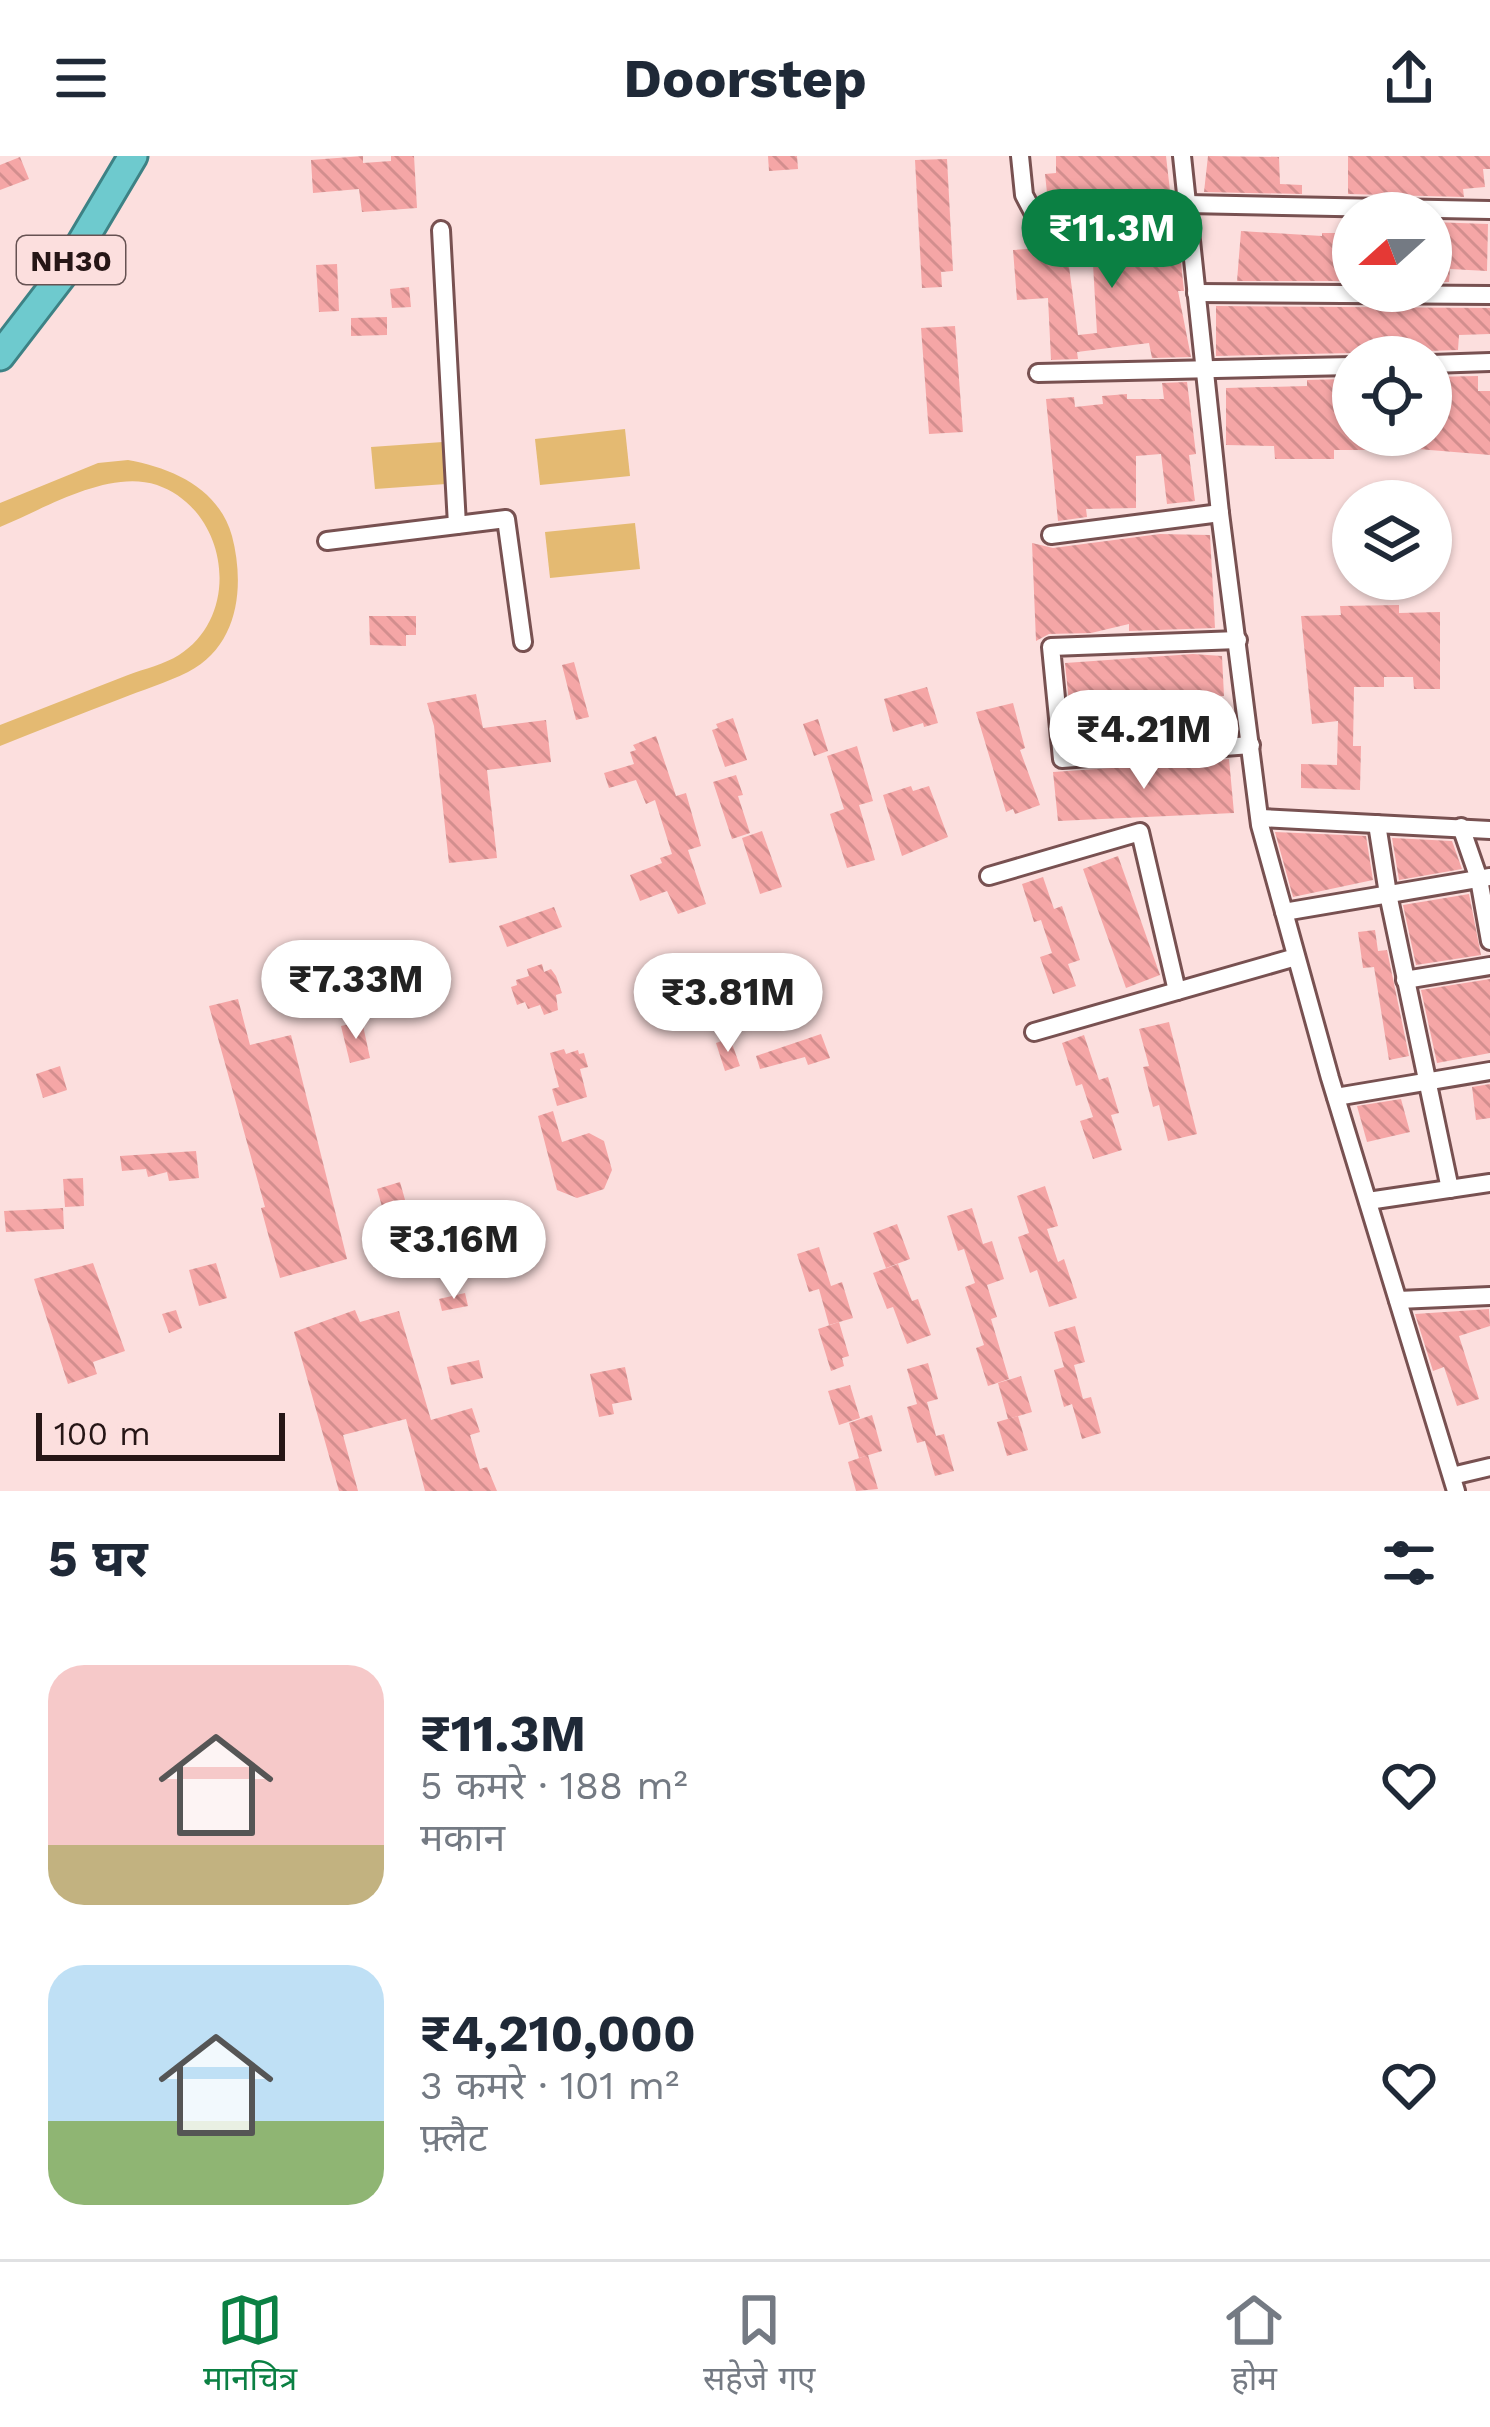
<!DOCTYPE html>
<html lang="hi">
<head>
<meta charset="utf-8">
<style>
  body { margin:0; font-family:"Work Sans","Noto Sans Devanagari",sans-serif; background:#f2f2f3; color:#1f2937; height:100vh; display:flex; flex-direction:column; font-size:45px; white-space:nowrap }
  * { box-sizing:border-box; margin:0 }
  p { font-size:39px; color:#747a83 }
  .icon { flex:none; width:66px; height:66px; fill:none; stroke:currentColor; stroke-width:2; stroke-linecap:round; stroke-linejoin:round }
  .map { position:relative; height:1335px; overflow:hidden }
  .details { display:flex; flex-direction:column; background:#fff; flex:1 }
  .details>* { flex:none }
  .needle { width:78px; rotate:249deg }
  .buttons { position:absolute; left:1332px; top:36px; display:grid; gap:24px }
  .buttons a { display:grid; place-items:center; width:120px; height:120px; border-radius:50%; background:#fff; box-shadow:0 3px 9px #0004; font-size:60px }
  .scale { position:absolute; left:36px; bottom:30px; width:249px; box-sizing:border-box; padding-left:12px; border:6px solid #261616; border-top:0; font-size:33px; line-height:42px; white-space:nowrap; color:#261616; -webkit-text-stroke:9px #fcdfde; paint-order:stroke }
  .price { position:absolute; translate:-50% -102px; padding:0 27px; border-radius:42px; background:#fff; color:#222; font-size:39px; line-height:78px; filter:drop-shadow(0 3px 6px #0008) }
  .price::after { content:''; position:absolute; left:50%; top:72px; width:36px; height:27px; margin-left:-18px; background:inherit; clip-path:polygon(0 0,100% 0,50% 100%) }
  .price.current { background:#0b8043; color:#fff }
  ul { padding:0; list-style:none }
  li { display:flex; align-items:center; gap:36px; height:300px; padding:0 48px }
  li span { display:grid; place-items:center; flex:none; width:336px; height:240px; border-radius:36px; color:#555 }
  li>.icon { margin-inline-start:auto }
  span .icon { width:144px; height:144px; fill:#fffc; stroke-width:1 }
  li b { font-size:51px }
  h2 { display:flex; justify-content:space-between; align-items:center; height:144px; padding:0 48px; font-size:51px }
  header { display:flex; justify-content:space-between; align-items:center; height:156px; padding:0 48px; background:#fff; font-size:54px; font-weight:700 }
  .tabs { display:flex; justify-content:space-around; align-items:center; height:168px; border-top:3px solid #e0e1e3; background:#fff; font-size:33px; color:#747a83 }
  .tabs a { display:grid; justify-items:center; gap:6px }
  .tabs .current { color:#0b8043 }
  .map>svg:first-child { display:block }
  .pitch { fill:#e4ba72 }
  .building { fill:url(#building-back-hatch) }
  .lines { fill:none; stroke-linecap:round; stroke-linejoin:round }
  .minor-casing { stroke:#785151; stroke-width:22 }
  .trunk-casing { stroke:#3d8285; stroke-width:33 }
  .minor { stroke:#fff; stroke-width:16 }
  .trunk { stroke:#6ecace; stroke-width:27 }
  .labels { text-anchor:middle; dominant-baseline:central; stroke-width:12; stroke-linejoin:round; paint-order:stroke }
  .shield { fill:#fcdfde; stroke:#665252; stroke-width:3 }
  .shield-label { font-size:30px; font-weight:bold; fill:#261616 }
</style>
</head>
<body>
<header><svg class="icon" aria-label="menu" viewBox="0 0 24 24"><path d="M4 6h16M4 12h16M4 18h16"/></svg>Doorstep<svg class="icon" aria-label="share" viewBox="0 0 24 24"><path d="M12 15V3M7 8l5-5 5 5M5 13v7h14v-7"/></svg></header>
<div class="map">
<svg width="1490" height="1335" viewBox="0 0 1490 1335">
  <defs>
    <pattern id="building-back-hatch" width="6" height="6" patternUnits="userSpaceOnUse" patternTransform="scale(3)"><rect width="6" height="6" fill="#f5a6a6"/><path d="M-1 5l2 2M0 0l6 6M5-1l2 2" fill="none" stroke="#d28e8e"/></pattern>
  </defs>
  <rect width="100%" height="100%" fill="#fcdfde"/>
  <g class="pitch">
    <path d="M 625,273 L 630,320 L 540,329 L 535,283 Z"/>
    <path d="M 443,286 L 446,328 L 375,333 L 371,291 Z"/>
    <path d="M 128,304 C 173,312 219,333 232,380 C 245,430 239,490 188,516 C 166,527 142,534 120,543 C 80,558 40,574 0,590 L 0,569 C 43,552 85,536 128,519 C 144,513 165,508 179,499 C 243,458 228,354 157,329 C 108,313 44,353 0,371 L 0,347 L 98,307 Z"/>
    <path d="M 635,367 L 640,413 L 550,422 L 545,376 Z"/>
  </g>
  <g class="building">
    <path d="M 363,0 L 363,7 L 391,5 L 391,0 L 414,0 L 417,52 L 362,56 L 359,33 L 313,37 L 311,4 Z"/>
    <path d="M 768,0 L 797,0 L 798,13 L 769,15 Z"/>
    <path d="M 1056,0 L 1166,0 L 1170,35 L 1048,46 L 1045,18 L 1056,17 Z"/>
    <path d="M 1208,0 L 1279,1 L 1280,28 L 1302,29 L 1302,38 L 1204,36 Z"/>
    <path d="M 1348,0 L 1490,0 L 1490,13 L 1483,13 L 1485,31 L 1463,33 L 1464,41 L 1348,38 Z"/>
    <path d="M 20,1 L 29,23 L 0,34 L 0,9 Z"/>
    <path d="M 947,3 L 953,115 L 941,116 L 942,131 L 922,132 L 915,4 Z"/>
    <path d="M 1133,66 L 1133,70 L 1177,70 L 1184,135 L 1178,135 L 1191,201 L 1152,202 L 1149,187 L 1077,196 L 1078,203 L 1051,204 L 1048,142 L 1017,144 L 1013,94 L 1041,92 L 1040,83 L 1065,80 L 1078,179 L 1097,177 L 1091,74 Z"/>
    <path d="M 1431,66 L 1488,68 L 1487,115 L 1450,113 L 1449,126 L 1431,126 Z"/>
    <path d="M 1241,75 L 1322,80 L 1322,77 L 1353,77 L 1353,125 L 1237,125 Z"/>
    <path d="M 337,108 L 339,155 L 319,156 L 316,109 Z"/>
    <path d="M 409,131 L 411,151 L 392,152 L 390,133 Z"/>
    <path d="M 1216,150 L 1490,152 L 1490,178 L 1459,179 L 1458,194 L 1429,195 L 1420,201 L 1414,201 L 1414,191 L 1380,191 L 1380,195 L 1353,197 L 1216,200 Z"/>
    <path d="M 387,161 L 387,179 L 351,180 L 351,162 Z"/>
    <path d="M 955,170 L 963,276 L 929,278 L 921,172 Z"/>
    <path d="M 1478,220 L 1478,235 L 1490,235 L 1490,299 L 1382,290 L 1373,294 L 1334,294 L 1334,303 L 1275,303 L 1274,290 L 1226,289 L 1226,232 L 1307,230 L 1307,224 L 1346,223 L 1346,232 L 1353,232 L 1353,279 L 1431,279 L 1431,221 Z"/>
    <path d="M 1187,226 L 1196,298 L 1189,299 L 1195,345 L 1167,348 L 1161,298 L 1136,300 L 1136,352 L 1086,353 L 1087,361 L 1058,365 L 1046,243 L 1074,241 L 1075,251 L 1103,248 L 1102,240 L 1127,238 L 1127,243 L 1164,243 L 1162,227 Z"/>
    <path d="M 1160,378 L 1210,379 L 1215,472 L 1129,475 L 1129,468 L 1091,477 L 1049,478 L 1036,485 L 1032,387 L 1053,392 Z"/>
    <path d="M 1399,449 L 1399,457 L 1440,456 L 1440,533 L 1414,533 L 1413,521 L 1384,521 L 1384,531 L 1354,531 L 1353,590 L 1361,590 L 1360,634 L 1301,632 L 1301,608 L 1337,609 L 1338,565 L 1312,568 L 1301,460 L 1341,459 L 1340,450 Z"/>
    <path d="M 369,460 L 416,460 L 416,479 L 406,479 L 406,490 L 370,489 Z"/>
    <path d="M 1193,498 L 1222,500 L 1224,540 L 1160,544 L 1163,578 L 1153,579 L 1153,582 L 1078,588 L 1077,576 L 1072,576 L 1065,507 Z"/>
    <path d="M 574,506 L 589,561 L 576,564 L 562,509 Z"/>
    <path d="M 927,531 L 938,567 L 924,571 L 923,567 L 893,576 L 884,543 Z"/>
    <path d="M 476,538 L 483,572 L 546,564 L 551,606 L 487,614 L 497,702 L 449,707 L 434,570 L 427,547 Z"/>
    <path d="M 1013,547 L 1025,592 L 1020,594 L 1040,649 L 1015,658 L 1013,653 L 1006,656 L 976,556 Z"/>
    <path d="M 733,562 L 747,604 L 725,611 L 712,574 L 718,572 L 716,568 Z"/>
    <path d="M 818,563 L 828,595 L 814,600 L 803,568 Z"/>
    <path d="M 656,580 L 676,640 L 686,637 L 701,690 L 688,694 L 706,748 L 678,758 L 667,735 L 640,745 L 630,719 L 662,707 L 660,702 L 672,698 L 655,644 L 646,648 L 636,624 L 609,632 L 604,617 L 634,608 L 630,596 L 636,594 L 633,589 Z"/>
    <path d="M 857,590 L 873,645 L 859,649 L 875,704 L 847,712 L 830,658 L 844,653 L 827,600 Z"/>
    <path d="M 1229,603 L 1234,657 L 1058,665 L 1053,616 L 1156,609 L 1156,612 Z"/>
    <path d="M 736,619 L 743,639 L 738,640 L 750,677 L 732,683 L 713,626 Z"/>
    <path d="M 911,630 L 913,635 L 929,630 L 948,681 L 902,700 L 883,639 Z"/>
    <path d="M 762,675 L 782,731 L 760,738 L 742,682 Z"/>
    <path d="M 1275,676 L 1366,680 L 1373,724 L 1293,741 Z"/>
    <path d="M 1392,682 L 1452,685 L 1462,713 L 1399,724 Z"/>
    <path d="M 1118,700 L 1160,819 L 1126,832 L 1083,713 Z"/>
    <path d="M 1043,721 L 1054,753 L 1062,750 L 1080,804 L 1068,808 L 1076,830 L 1053,838 L 1040,801 L 1052,797 L 1041,764 L 1034,766 L 1022,728 Z"/>
    <path d="M 1469,738 L 1481,799 L 1416,809 L 1403,749 Z"/>
    <path d="M 554,751 L 562,771 L 507,791 L 499,770 Z"/>
    <path d="M 1375,774 L 1378,795 L 1387,794 L 1409,900 L 1389,904 L 1374,811 L 1363,812 L 1358,776 Z"/>
    <path d="M 542,808 L 544,816 L 551,813 L 556,820 L 562,837 L 556,839 L 558,854 L 544,859 L 540,849 L 528,853 L 525,846 L 517,849 L 511,831 L 517,829 L 516,824 L 529,820 L 527,813 Z"/>
    <path d="M 1490,823 L 1490,897 L 1437,907 L 1421,834 Z"/>
    <path d="M 238,843 L 250,889 L 291,879 L 347,1103 L 280,1122 L 261,1052 L 265,1051 L 209,850 Z"/>
    <path d="M 362,865 L 370,902 L 350,907 L 341,870 Z"/>
    <path d="M 1169,866 L 1197,978 L 1168,985 L 1159,949 L 1153,951 L 1143,911 L 1149,910 L 1139,873 Z"/>
    <path d="M 821,878 L 830,902 L 808,909 L 805,901 L 760,913 L 756,900 Z"/>
    <path d="M 1084,879 L 1099,924 L 1108,921 L 1119,957 L 1111,959 L 1122,994 L 1093,1003 L 1080,965 L 1093,961 L 1082,928 L 1076,930 L 1062,887 Z"/>
    <path d="M 730,882 L 740,910 L 725,915 L 716,887 Z"/>
    <path d="M 564,893 L 566,898 L 578,894 L 579,898 L 584,897 L 588,911 L 580,913 L 587,941 L 557,950 L 552,933 L 559,931 L 550,897 Z"/>
    <path d="M 60,910 L 67,934 L 43,942 L 36,918 Z"/>
    <path d="M 1490,928 L 1490,962 L 1476,964 L 1472,931 Z"/>
    <path d="M 1401,943 L 1410,976 L 1367,986 L 1357,950 Z"/>
    <path d="M 553,955 L 562,986 L 589,977 L 604,985 L 612,1014 L 604,1033 L 577,1042 L 557,1034 L 538,960 Z"/>
    <path d="M 196,995 L 199,1022 L 169,1025 L 167,1016 L 148,1021 L 146,1013 L 122,1015 L 120,1000 Z"/>
    <path d="M 83,1022 L 84,1050 L 65,1051 L 63,1023 Z"/>
    <path d="M 400,1026 L 416,1083 L 393,1089 L 377,1033 Z"/>
    <path d="M 1045,1030 L 1058,1070 L 1047,1073 L 1058,1106 L 1064,1103 L 1077,1142 L 1049,1151 L 1037,1114 L 1030,1117 L 1018,1081 L 1029,1077 L 1017,1040 Z"/>
    <path d="M 63,1052 L 64,1073 L 6,1076 L 4,1055 Z"/>
    <path d="M 972,1052 L 983,1088 L 992,1085 L 1004,1123 L 987,1129 L 997,1161 L 991,1163 L 1009,1223 L 988,1230 L 976,1192 L 984,1189 L 965,1131 L 975,1127 L 964,1093 L 958,1095 L 947,1060 Z"/>
    <path d="M 897,1068 L 910,1103 L 886,1112 L 873,1077 Z"/>
    <path d="M 819,1091 L 831,1130 L 842,1126 L 853,1162 L 829,1169 L 819,1133 L 809,1136 L 797,1098 Z"/>
    <path d="M 93,1107 L 125,1195 L 93,1206 L 97,1218 L 68,1228 L 34,1123 Z"/>
    <path d="M 216,1107 L 227,1142 L 199,1150 L 189,1114 Z"/>
    <path d="M 898,1108 L 912,1145 L 918,1143 L 931,1179 L 907,1188 L 893,1151 L 887,1153 L 873,1117 Z"/>
    <path d="M 465,1137 L 468,1150 L 442,1155 L 439,1143 Z"/>
    <path d="M 1489,1153 L 1490,1170 L 1459,1180 L 1479,1243 L 1457,1250 L 1444,1211 L 1433,1215 L 1415,1158 Z"/>
    <path d="M 176,1154 L 182,1172 L 169,1177 L 162,1158 Z"/>
    <path d="M 355,1154 L 360,1166 L 399,1155 L 431,1264 L 472,1252 L 480,1276 L 470,1279 L 480,1313 L 487,1311 L 497,1335 L 425,1335 L 406,1263 L 343,1279 L 358,1335 L 339,1335 L 294,1176 Z"/>
    <path d="M 839,1166 L 849,1200 L 842,1202 L 844,1210 L 831,1215 L 818,1173 Z"/>
    <path d="M 1075,1170 L 1085,1206 L 1074,1209 L 1083,1243 L 1091,1241 L 1101,1277 L 1082,1283 L 1072,1248 L 1064,1251 L 1054,1214 L 1064,1211 L 1054,1176 Z"/>
    <path d="M 479,1204 L 483,1222 L 451,1229 L 447,1211 Z"/>
    <path d="M 928,1207 L 938,1243 L 927,1246 L 936,1280 L 944,1278 L 954,1315 L 935,1320 L 925,1285 L 917,1287 L 907,1251 L 917,1248 L 907,1213 Z"/>
    <path d="M 625,1211 L 632,1244 L 612,1248 L 614,1258 L 599,1261 L 590,1218 Z"/>
    <path d="M 1021,1220 L 1032,1256 L 1008,1263 L 998,1227 Z"/>
    <path d="M 850,1229 L 860,1262 L 839,1269 L 828,1235 Z"/>
    <path d="M 872,1259 L 882,1295 L 859,1302 L 849,1267 Z"/>
    <path d="M 1018,1260 L 1028,1294 L 1007,1300 L 997,1266 Z"/>
    <path d="M 868,1299 L 878,1333 L 856,1335 L 848,1306 Z"/>
  </g>
  <g class="lines">
    <defs>
      <g id="minor">
        <path d="M 1020,0 L 1024,39 L 1034,58 L 1056,60 L 1187,48 L 1490,54"/>
        <path d="M 1182,0 L 1220,357 L 1260,669 L 1330,922 L 1456,1335"/>
        <path d="M 441,74 L 457,369"/>
        <path d="M 1196,137 L 1490,139"/>
        <path d="M 1431,208 L 1490,206"/>
        <path d="M 1038,217 L 1353,210"/>
        <path d="M 1051,379 L 1220,357"/>
        <path d="M 327,385 L 506,363 L 523,486"/>
        <path d="M 1238,484 L 1051,491 L 1062,603 L 1251,589"/>
        <path d="M 1260,662 L 1490,674"/>
        <path d="M 1377,668 L 1388,738 L 1450,1033"/>
        <path d="M 1461,671 L 1479,723 L 1490,785"/>
        <path d="M 989,720 L 1140,676 L 1177,835"/>
        <path d="M 1284,756 L 1490,721"/>
        <path d="M 1405,824 L 1490,810"/>
        <path d="M 1034,876 L 1296,801"/>
        <path d="M 1336,941 L 1490,915"/>
        <path d="M 1368,1045 L 1490,1027"/>
        <path d="M 1398,1144 L 1490,1140"/>
        <path d="M 1452,1320 L 1490,1311"/>
      </g>
      <path id="trunk" d="M 0,200 L 63,118 L 133,0"/>
    </defs>
    <use href="#minor" class="minor-casing"/>
    <use href="#trunk" class="trunk-casing"/>
    <use href="#minor" class="minor"/>
    <use href="#trunk" class="trunk"/>
  </g>
  <g class="labels">
    <rect class="shield" x="17" y="80" width="108" height="48" rx="9"/>
    <g class="shield-label">
      <text x="71" y="104">NH30</text>
    </g>
  </g>
</svg>
<div class="buttons">
<a><svg class="needle" viewBox="-14 -14 28 28"><path d="M0-13l5 13h-10z" fill="#e53935"/><path d="M0 13l5-13h-10z" fill="#747a83"/></svg></a>
<a><svg class="icon" aria-label="locate" viewBox="0 0 24 24"><circle cx="12" cy="12" r="6"/><path d="M12 2v4M12 18v4M2 12h4M18 12h4"/></svg></a>
<a><svg class="icon" aria-label="layers" viewBox="0 0 24 24"><path d="M12 4l9 5-9 5-9-5zM3 14l9 5 9-5"/></svg></a>
</div>
<div class="scale">100 m</div>
<b class="price current" style="left:1112px;top:135px">₹11.3M</b>
<b class="price" style="left:1144px;top:636px">₹4.21M</b>
<b class="price" style="left:356px;top:886px">₹7.33M</b>
<b class="price" style="left:728px;top:899px">₹3.81M</b>
<b class="price" style="left:454px;top:1146px">₹3.16M</b>
</div>
<section class="details">
<h2>5 घर<svg class="icon" aria-label="filters" viewBox="0 0 24 24"><path d="M4 7h16M4 17h16"/><circle cx="9" cy="7" r="2"/><circle cx="15" cy="17" r="2"/></svg></h2>
<ul>
<li><span style="background:linear-gradient(#f6c9c9 75%,#c2b280 0)"><svg class="icon" aria-label="home" viewBox="0 0 24 24"><path d="M3 11l9-7 9 7M6 9v11h12V9"/></svg></span><div><b>₹11.3M</b><p>5 कमरे · 188 m²</p><p>मकान</p></div><svg class="icon" aria-label="heart" viewBox="0 0 24 24"><path d="M12 20l-8-8c-3-5 5-10 8-4 3-6 11-1 8 4z"/></svg></li>
<li><span style="background:linear-gradient(#bfe0f5 65%,#8fb573 0)"><svg class="icon" aria-label="home" viewBox="0 0 24 24"><path d="M3 11l9-7 9 7M6 9v11h12V9"/></svg></span><div><b>₹4,210,000</b><p>3 कमरे · 101 m²</p><p>फ़्लैट</p></div><svg class="icon" aria-label="heart" viewBox="0 0 24 24"><path d="M12 20l-8-8c-3-5 5-10 8-4 3-6 11-1 8 4z"/></svg></li>
</ul>
</section>
<nav class="tabs">
<a class="current"><svg class="icon" aria-label="map" viewBox="0 0 24 24"><path d="M3 6l6-2 6 2 6-2v14l-6 2-6-2-6 2zM9 4v14M15 6v14"/></svg>मानचित्र</a>
<a><svg class="icon" aria-label="saved" viewBox="0 0 24 24"><path d="M7 4h10v16l-5-4-5 4z"/></svg>सहेजे गए</a>
<a><svg class="icon" aria-label="home" viewBox="0 0 24 24"><path d="M3 11l9-7 9 7M6 9v11h12V9"/></svg>होम</a>
</nav>
</body>
</html>
